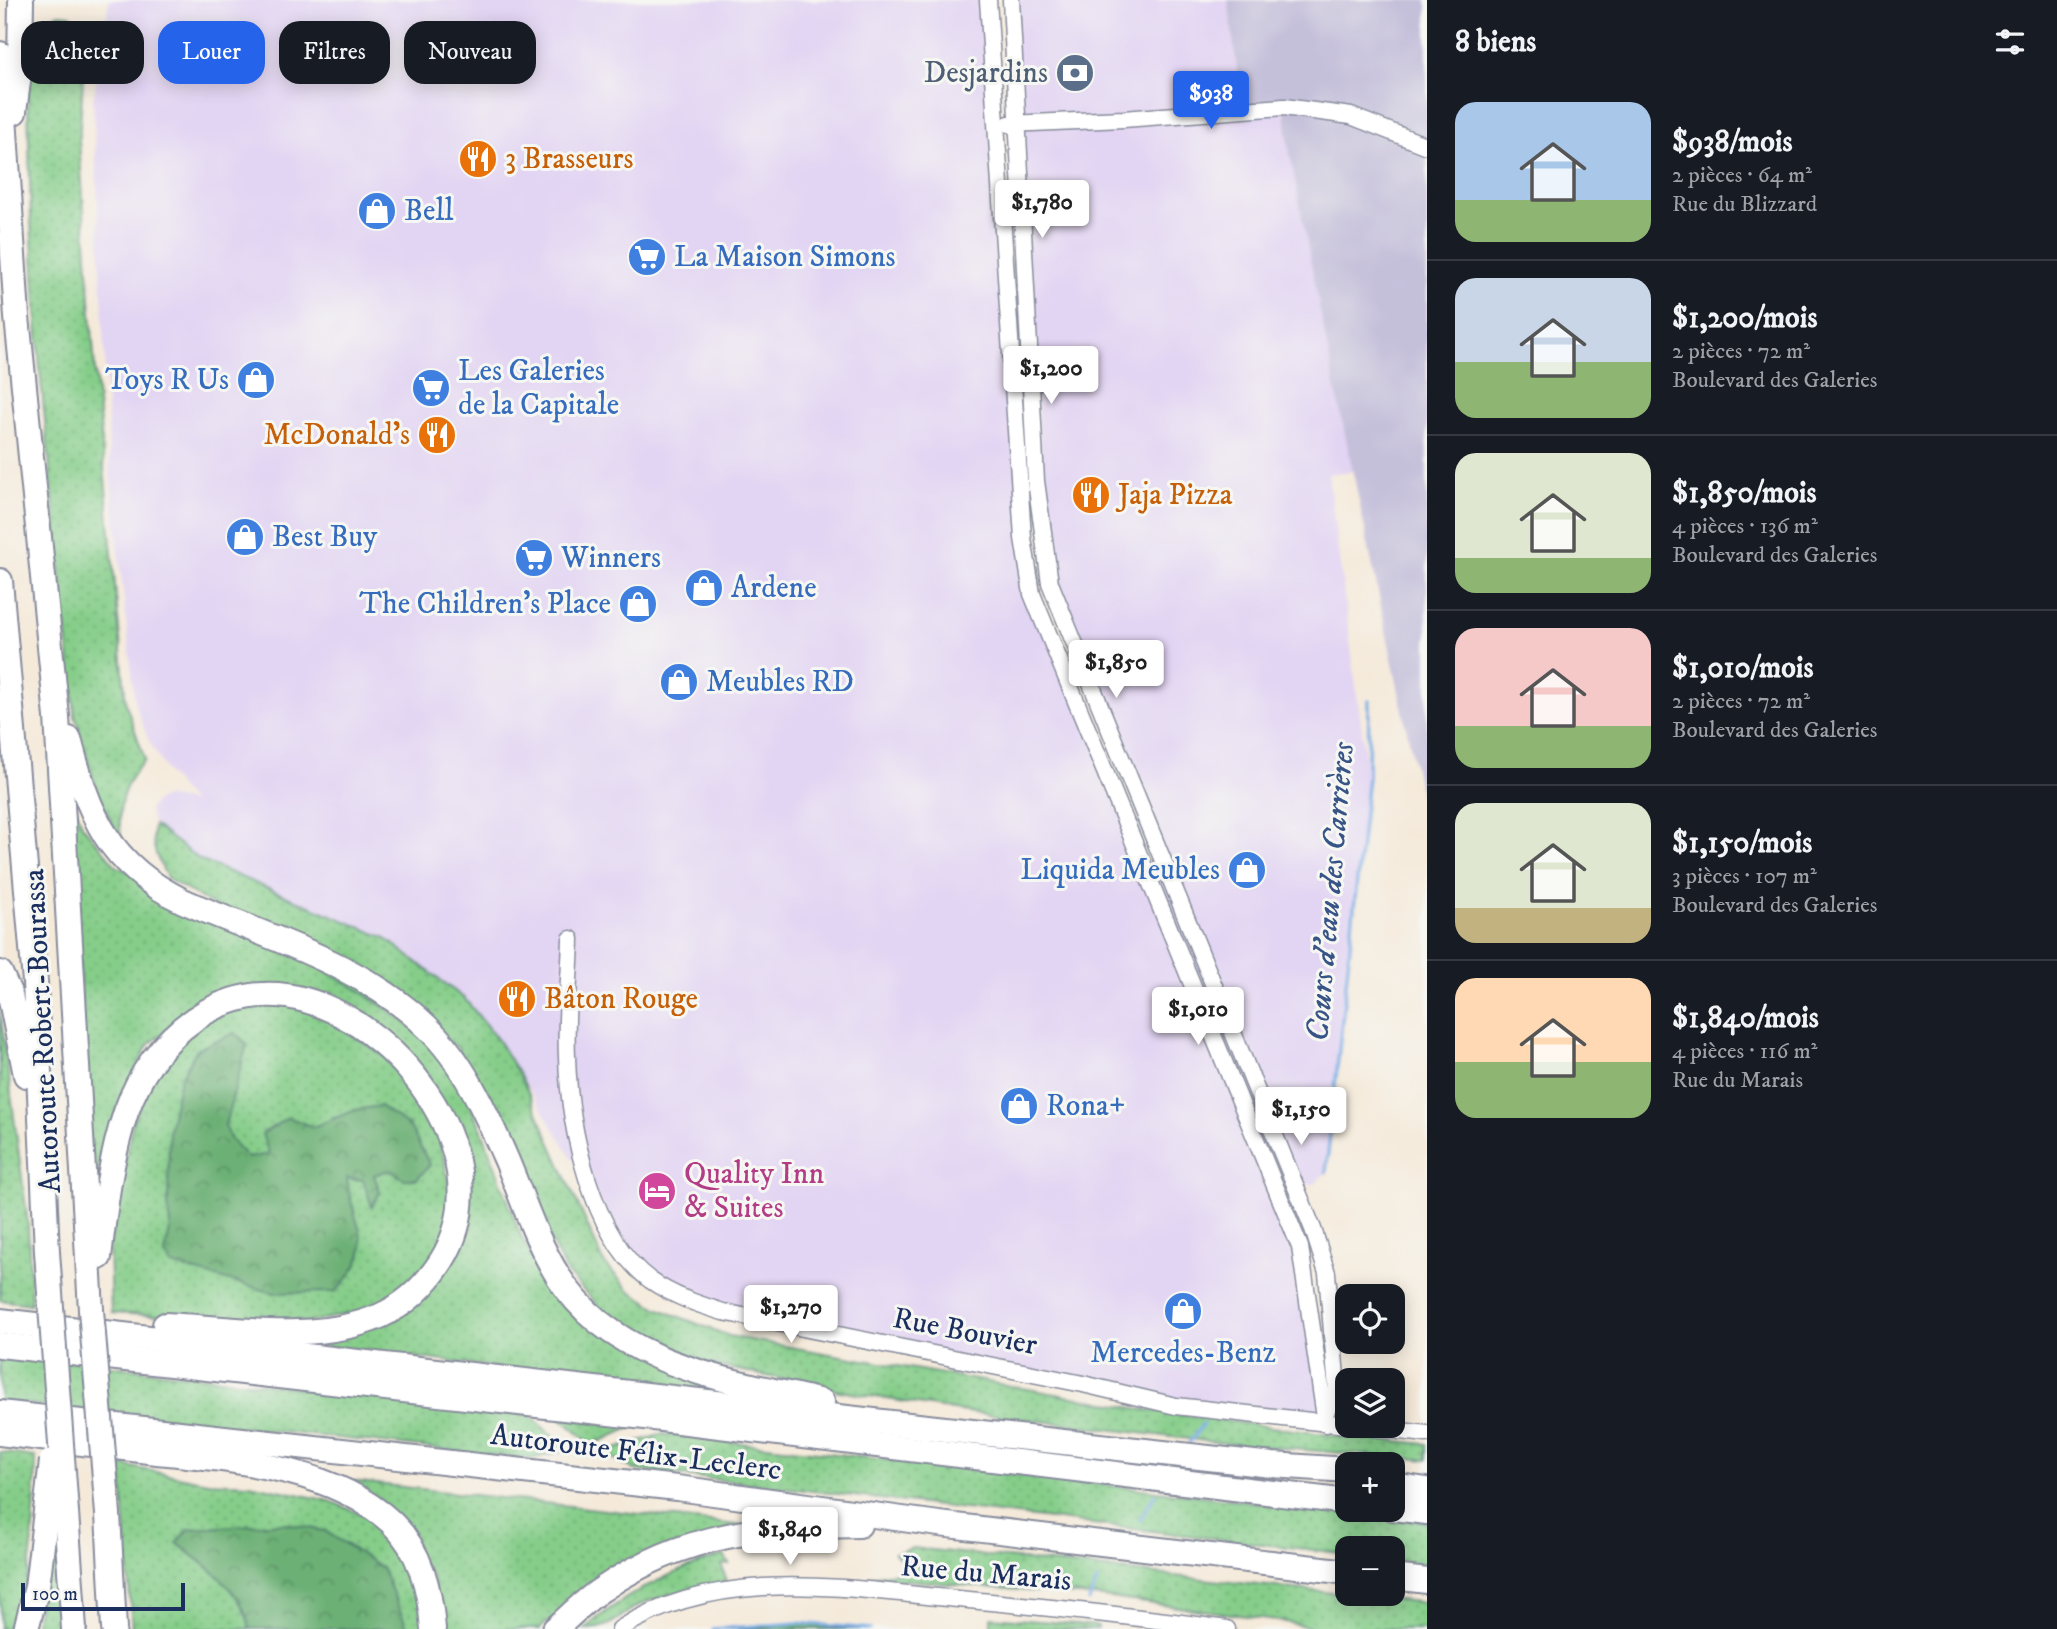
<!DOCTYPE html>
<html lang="fr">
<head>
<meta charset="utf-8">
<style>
  body { margin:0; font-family:"IM FELL DW Pica",serif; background:#20242c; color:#f1f3f6; height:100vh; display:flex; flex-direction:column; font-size:26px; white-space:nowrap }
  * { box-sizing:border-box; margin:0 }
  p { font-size:23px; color:#9ea1a6 }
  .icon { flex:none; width:38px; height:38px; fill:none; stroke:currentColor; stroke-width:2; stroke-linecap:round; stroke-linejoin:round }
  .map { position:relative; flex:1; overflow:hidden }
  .side { display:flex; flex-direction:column; background:#171b24; width:630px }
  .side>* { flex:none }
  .banner { position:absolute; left:21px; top:21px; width:665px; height:63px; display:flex; gap:14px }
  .controls { position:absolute; left:1335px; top:1284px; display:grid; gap:14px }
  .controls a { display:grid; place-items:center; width:70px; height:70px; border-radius:14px; background:#171b24; box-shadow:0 4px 18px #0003; font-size:35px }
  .scale { position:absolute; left:21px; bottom:18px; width:164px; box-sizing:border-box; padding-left:7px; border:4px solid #1b2f5e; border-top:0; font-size:19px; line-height:24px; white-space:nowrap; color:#1b2f5e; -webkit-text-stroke:5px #f6f6f2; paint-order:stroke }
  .price { position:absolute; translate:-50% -60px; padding:0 16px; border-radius:7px; background:#fff; color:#222; font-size:23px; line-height:46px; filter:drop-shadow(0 2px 4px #0008) }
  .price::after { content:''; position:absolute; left:50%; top:42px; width:21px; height:16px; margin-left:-10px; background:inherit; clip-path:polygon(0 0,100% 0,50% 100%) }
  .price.on { background:#2563eb; color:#fff }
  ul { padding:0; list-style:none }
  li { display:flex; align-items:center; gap:21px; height:175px; padding:0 28px }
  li+li { border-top:2px solid #363941 }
  li span { display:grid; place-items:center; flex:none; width:196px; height:140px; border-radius:21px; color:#555 }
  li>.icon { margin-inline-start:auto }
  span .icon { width:84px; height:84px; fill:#fffc; stroke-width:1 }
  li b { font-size:30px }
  h2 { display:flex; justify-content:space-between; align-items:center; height:84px; padding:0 28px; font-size:30px }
  .pill { padding:0 24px; border-radius:21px; background:#171b24; box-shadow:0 4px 18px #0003; font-size:24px; line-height:63px }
  .pill.on { background:#2563eb; color:#fff }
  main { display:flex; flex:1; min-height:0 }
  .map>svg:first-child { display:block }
  .built { fill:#e2d4f3 }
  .industrial { fill:#c5c0da }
  .grass { fill:url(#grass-dots); stroke:#507e74; stroke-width:2 }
  .forest { fill:url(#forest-crowns); stroke:#44706a; stroke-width:2 }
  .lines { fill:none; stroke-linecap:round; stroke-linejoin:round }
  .stream { stroke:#77abe4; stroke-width:3.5 }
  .minor-casing { stroke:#888c9c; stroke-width:19 }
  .highway-casing { stroke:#888c9c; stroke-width:28 }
  .minor { stroke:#fff; stroke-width:16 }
  .highway { stroke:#fff; stroke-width:24 }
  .highway-bridge-casing { stroke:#888c9c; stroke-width:28; stroke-linecap:butt }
  .highway-bridge { stroke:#fff; stroke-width:24 }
  .labels { text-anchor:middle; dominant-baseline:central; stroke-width:6; stroke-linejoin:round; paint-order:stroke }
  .service-label { font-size:30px; fill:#4e5e75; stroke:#f6f6f2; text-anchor:end }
  .food-label { font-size:30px; fill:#c56008; stroke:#f6f6f2; text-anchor:start }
  .shop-label { font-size:30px; fill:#366cbe; stroke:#f6f6f2; text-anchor:start }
  .street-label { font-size:30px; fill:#1b2f5e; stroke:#f6f6f2 }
  .hotel-label { font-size:30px; fill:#b23c85; stroke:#f6f6f2; text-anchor:start }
  .water-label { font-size:32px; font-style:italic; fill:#375486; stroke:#f6f6f2 }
</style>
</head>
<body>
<main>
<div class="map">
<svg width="1427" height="1629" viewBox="0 0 1427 1629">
  <defs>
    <pattern id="grass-dots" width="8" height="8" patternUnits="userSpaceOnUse" patternTransform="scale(1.75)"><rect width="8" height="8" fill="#85cd89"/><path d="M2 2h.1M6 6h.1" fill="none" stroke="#72b079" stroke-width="1.8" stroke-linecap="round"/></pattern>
    <pattern id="forest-crowns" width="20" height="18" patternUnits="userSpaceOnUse" patternTransform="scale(1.75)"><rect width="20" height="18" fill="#6cb075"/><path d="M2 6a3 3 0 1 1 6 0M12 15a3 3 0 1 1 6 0" fill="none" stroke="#589063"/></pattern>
  </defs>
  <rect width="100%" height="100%" fill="#f6f6f2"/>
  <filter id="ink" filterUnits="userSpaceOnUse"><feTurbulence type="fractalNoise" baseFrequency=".0143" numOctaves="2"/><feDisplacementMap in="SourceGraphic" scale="14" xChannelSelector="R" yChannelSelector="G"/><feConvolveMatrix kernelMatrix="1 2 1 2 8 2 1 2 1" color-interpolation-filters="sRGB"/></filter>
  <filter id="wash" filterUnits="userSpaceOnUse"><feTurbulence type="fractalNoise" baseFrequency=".00686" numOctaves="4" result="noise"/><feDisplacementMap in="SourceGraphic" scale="28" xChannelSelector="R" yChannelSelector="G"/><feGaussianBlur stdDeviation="1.57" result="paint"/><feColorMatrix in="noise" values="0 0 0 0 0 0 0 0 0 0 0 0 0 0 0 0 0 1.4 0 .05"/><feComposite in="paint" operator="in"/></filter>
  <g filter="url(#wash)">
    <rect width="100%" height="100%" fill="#f5eada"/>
    <path class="built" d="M 109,0 L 988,0 L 1032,594 L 1160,892 L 1124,768 L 1050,583 L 1009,0 L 1228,0 L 1242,108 L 1282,104 L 1354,471 L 1328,474 L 1368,777 L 1326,1172 L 1315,1184 L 1283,1182 L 1300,1247 L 1326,1424 L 1176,1406 L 723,1312 L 648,1278 L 498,1040 L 465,999 L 384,937 L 200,860 L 154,825 L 149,810 L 156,801 L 165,797 L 192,802 L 168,774 L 148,739 L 135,703 L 110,470 L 93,101 Z"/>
    <path class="industrial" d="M 1228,0 L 1427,0 L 1427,826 L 1332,372 L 1290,155 L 1284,107 L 1242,110 Z"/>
    <g class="grass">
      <path d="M 59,14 L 70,15 L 77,21 L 85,48 L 79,141 L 95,370 L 126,704 L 145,760 C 121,784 116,810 122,843 L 97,792 L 75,715 L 40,371 L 31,222 L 27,68 L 39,28 L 50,17 Z"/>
      <path d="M 69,790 L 82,825 L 116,866 L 323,965 L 421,1033 L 459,1080 L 481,1128 L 521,1236 L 546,1282 L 583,1322 L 789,1404 L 286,1341 L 392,1319 L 468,1208 L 439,1099 L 307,992 L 195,1008 L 148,1045 L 118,1106 L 93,1204 Z"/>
      <path d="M 154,825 L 200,860 L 384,937 L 465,999 L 498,1040 L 524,1083 L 604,1263 L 629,1290 L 659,1309 L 729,1336 L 1146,1410 L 1331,1435 L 1427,1444 L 1427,1460 L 1222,1443 L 959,1411 L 834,1390 L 690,1360 L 644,1340 L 610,1318 L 566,1272 L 457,1047 L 168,879 C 158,861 150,846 154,825 Z"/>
      <path d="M 266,1000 L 321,1012 L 385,1057 L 437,1127 L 454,1206 L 434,1264 L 389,1305 L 306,1323 L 111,1313 L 109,1245 L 133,1121 L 164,1054 L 206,1019 Z"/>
      <path d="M 0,1009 L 28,1224 L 31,1304 L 0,1300 Z"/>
      <path d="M 0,1353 L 529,1415 L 568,1450 L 530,1459 L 0,1401 Z"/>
      <path d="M 560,1418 L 635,1426 L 592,1445 Z"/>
      <path d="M 662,1434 L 1427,1522 L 1427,1564 L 1393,1560 L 1393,1549 L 1348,1549 L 1347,1554 L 635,1470 L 603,1453 Z"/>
      <path d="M 0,1452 L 36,1457 C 34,1516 35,1573 14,1629 L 0,1629 Z"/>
      <path d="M 121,1465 L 208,1482 L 250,1484 L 330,1501 L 366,1516 L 411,1564 L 427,1629 L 132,1629 Z"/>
      <path d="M 342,1480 L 738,1525 L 546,1623 L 540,1629 L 439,1629 L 432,1576 Z"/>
      <path d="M 913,1548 L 1427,1603 L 1427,1629 L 1319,1629 L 1276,1620 L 1102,1597 L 869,1577 L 901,1572 L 910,1567 L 894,1553 Z"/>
      <path d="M 724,1555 L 729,1564 L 722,1565 L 726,1582 C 698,1587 670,1593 644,1603 C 618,1614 616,1629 584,1629 C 625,1594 673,1570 724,1555 Z"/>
      <path d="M 56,1557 L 61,1629 L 34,1629 L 41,1591 Z"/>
      <path d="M 991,1617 L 1098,1626 L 1098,1629 L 991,1629 Z"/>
    </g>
    <g class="forest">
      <path d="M 235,1033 L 247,1044 L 225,1125 L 231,1140 L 248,1158 L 269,1154 L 262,1134 L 288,1117 L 313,1127 L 355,1110 L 380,1106 L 410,1127 L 430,1165 L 417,1179 L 404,1179 L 389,1170 L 374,1175 L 380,1192 L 372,1207 L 363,1180 L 347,1178 C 352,1233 384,1244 335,1292 L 274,1293 L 171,1265 L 165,1253 L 171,1225 L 168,1206 L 169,1129 L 180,1079 L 197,1049 Z"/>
      <path d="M 284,1523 L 325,1531 L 382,1568 L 408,1629 L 250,1629 C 243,1589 207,1567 177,1543 L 189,1529 Z"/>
      <path d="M 797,1623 L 870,1629 L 713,1629 Z"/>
    </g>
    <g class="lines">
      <g class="stream">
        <path d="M 1326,1172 L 1368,777 L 1369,701"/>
        <path d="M 1189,1443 L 1203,1424"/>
        <path d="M 1140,1520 L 1155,1494"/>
        <path d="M 1089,1601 L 1097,1581"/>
        <path d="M 713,1629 L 797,1623 L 870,1629"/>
      </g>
    </g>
  </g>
  <g filter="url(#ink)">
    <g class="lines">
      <defs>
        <g id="minor">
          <path d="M 988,0 L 1023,538 L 1032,594 L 1300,1247 L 1326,1424"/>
          <path d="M 1011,0 L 1036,481 L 1050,583 L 1313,1229 L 1327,1273 L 1337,1389 L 1326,1412"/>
          <path d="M 1009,124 L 1123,119 L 1284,107 L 1351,116 L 1427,146"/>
          <path d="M 571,939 C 570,978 565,1018 567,1057 C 569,1127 591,1236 650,1280 C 673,1296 697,1304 723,1312 L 1083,1384 L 1176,1406 L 1427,1434"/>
          <path d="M 620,1629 C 720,1565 847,1589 958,1599 C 1048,1607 1138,1617 1227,1629"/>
        </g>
        <g id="highway">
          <path d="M 0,54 L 17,317 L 57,717 L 91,1310"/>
          <path d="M 14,112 L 20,66 L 21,0"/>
          <path d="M 0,581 L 35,982 L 47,1252"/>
          <path d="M 69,739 C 89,815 108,865 183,901 C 266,937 359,962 426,1026 C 464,1062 486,1113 507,1161 C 523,1199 536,1241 558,1276 C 614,1366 728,1379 822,1402"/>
          <path d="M 0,973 L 10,995 L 26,1075"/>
          <path d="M 99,1257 C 105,1208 110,1159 126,1112 C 151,1038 223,976 305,1000 C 403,1027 503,1161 442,1260 C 427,1284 407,1304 380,1316 C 316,1344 234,1328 165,1325"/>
          <path d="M 0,1321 L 918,1426 L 1272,1465 L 1348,1470"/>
          <path d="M 0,1345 L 645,1417 L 1348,1502"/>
          <path d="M 0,1413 L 677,1488 L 939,1524 L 1348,1572"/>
          <path d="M 0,1433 C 50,1439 99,1445 149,1451 C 228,1460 329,1465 391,1522 C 421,1550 430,1591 433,1629"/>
          <path d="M 1393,1485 L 1427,1490"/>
          <path d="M 1393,1508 L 1427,1512"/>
          <path d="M 66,1512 L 74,1629"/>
          <path d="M 108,1514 L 114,1629"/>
          <path d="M 1393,1577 L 1427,1581"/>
          <path d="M 26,1629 L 37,1587 L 46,1511"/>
          <path d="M 555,1629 C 571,1615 586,1599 604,1588 C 686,1532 763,1527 859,1525"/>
        </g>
      </defs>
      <use href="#minor" class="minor-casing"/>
      <use href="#highway" class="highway-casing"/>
      <use href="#minor" class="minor"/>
      <use href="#highway" class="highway"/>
      <defs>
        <g id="highway-bridge">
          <path d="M 47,1252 L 66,1512"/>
          <path d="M 91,1310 L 108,1514"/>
          <path d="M 46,1511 L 52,1461"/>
        </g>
      </defs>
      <use href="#highway-bridge" class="highway-bridge-casing"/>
      <use href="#highway-bridge" class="highway-bridge"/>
    </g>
  </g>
  <defs>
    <symbol id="bank-disc" viewBox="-11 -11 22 22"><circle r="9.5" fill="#5c6f8a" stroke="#f6f6f2"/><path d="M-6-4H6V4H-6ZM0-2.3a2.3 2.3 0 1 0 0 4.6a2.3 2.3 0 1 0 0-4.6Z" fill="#fff"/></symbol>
    <symbol id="restaurant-disc" viewBox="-11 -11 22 22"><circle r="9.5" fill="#e8710a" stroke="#f6f6f2"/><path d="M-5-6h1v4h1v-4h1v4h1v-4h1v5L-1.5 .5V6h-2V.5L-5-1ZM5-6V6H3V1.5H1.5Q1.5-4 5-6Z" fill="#fff"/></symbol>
    <symbol id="shop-disc" viewBox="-11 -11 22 22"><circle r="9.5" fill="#3f7fe0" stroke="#f6f6f2"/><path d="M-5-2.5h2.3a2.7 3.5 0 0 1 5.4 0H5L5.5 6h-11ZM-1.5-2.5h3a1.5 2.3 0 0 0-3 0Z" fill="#fff"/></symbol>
    <symbol id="supermarket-disc" viewBox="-11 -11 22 22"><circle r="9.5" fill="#3f7fe0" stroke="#f6f6f2"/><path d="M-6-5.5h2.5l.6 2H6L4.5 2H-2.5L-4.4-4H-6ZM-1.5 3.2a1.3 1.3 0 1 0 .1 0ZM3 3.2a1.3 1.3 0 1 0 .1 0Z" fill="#fff"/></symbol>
    <symbol id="hotel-disc" viewBox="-11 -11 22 22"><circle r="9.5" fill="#d1479c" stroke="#f6f6f2"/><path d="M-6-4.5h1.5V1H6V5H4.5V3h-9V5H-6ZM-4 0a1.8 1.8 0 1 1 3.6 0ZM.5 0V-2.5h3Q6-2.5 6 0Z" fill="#fff"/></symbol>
  </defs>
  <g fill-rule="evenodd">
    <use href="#bank-disc" x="1053" y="51" width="44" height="44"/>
    <use href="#restaurant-disc" x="456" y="137" width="44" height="44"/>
    <use href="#shop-disc" x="355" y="189" width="44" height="44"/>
    <use href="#supermarket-disc" x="625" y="235" width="44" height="44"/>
    <use href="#shop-disc" x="234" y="358" width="44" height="44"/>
    <use href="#supermarket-disc" x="409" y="366" width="44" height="44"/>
    <use href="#restaurant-disc" x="415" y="413" width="44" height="44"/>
    <use href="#restaurant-disc" x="1069" y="473" width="44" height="44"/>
    <use href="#shop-disc" x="223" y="515" width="44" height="44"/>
    <use href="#supermarket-disc" x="512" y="536" width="44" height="44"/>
    <use href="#shop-disc" x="682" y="566" width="44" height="44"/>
    <use href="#shop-disc" x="616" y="582" width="44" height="44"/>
    <use href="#shop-disc" x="657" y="660" width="44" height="44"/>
    <use href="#shop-disc" x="1225" y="848" width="44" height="44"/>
    <use href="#restaurant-disc" x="495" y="977" width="44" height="44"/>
    <use href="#shop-disc" x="997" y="1084" width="44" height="44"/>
    <use href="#hotel-disc" x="635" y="1169" width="44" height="44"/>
    <use href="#shop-disc" x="1161" y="1289" width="44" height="44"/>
  </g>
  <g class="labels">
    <g class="service-label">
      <text x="1048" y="73">Desjardins</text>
    </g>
    <g class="food-label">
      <text x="505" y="159">3 Brasseurs</text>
      <text x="410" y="435" text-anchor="end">McDonald's</text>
      <text x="1118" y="495">Jaja Pizza</text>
      <text x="544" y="999">Bâton Rouge</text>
    </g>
    <g class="shop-label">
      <text x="404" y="211">Bell</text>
      <text x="674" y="257">La Maison Simons</text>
      <text x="458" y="371">Les Galeries<tspan x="458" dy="34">de la Capitale</tspan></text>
      <text x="229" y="380" text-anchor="end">Toys R Us</text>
      <text x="272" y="537">Best Buy</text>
      <text x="561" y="558">Winners</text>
      <text x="731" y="588">Ardene</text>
      <text x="611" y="604" text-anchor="end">The Children's Place</text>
      <text x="706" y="682">Meubles RD</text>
      <text x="1220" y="870" text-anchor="end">Liquida Meubles</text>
      <text x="1046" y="1106">Rona+</text>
      <text x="1183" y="1353" text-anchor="middle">Mercedes-Benz</text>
    </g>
    <g class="street-label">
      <text transform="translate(43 1031) rotate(-93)">Autoroute Robert-Bourassa</text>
      <text transform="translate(965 1332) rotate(11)">Rue Bouvier</text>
      <text transform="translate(636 1453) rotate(7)">Autoroute Félix-Leclerc</text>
      <text transform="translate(986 1574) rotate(5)">Rue du Marais</text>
    </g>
    <g class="hotel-label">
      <text x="684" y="1174">Quality Inn<tspan x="684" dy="34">&amp; Suites</tspan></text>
    </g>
    <g class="water-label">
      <text transform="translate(1331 892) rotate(-85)">Cours d'eau des Carrières</text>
    </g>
  </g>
</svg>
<div class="controls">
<a><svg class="icon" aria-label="locate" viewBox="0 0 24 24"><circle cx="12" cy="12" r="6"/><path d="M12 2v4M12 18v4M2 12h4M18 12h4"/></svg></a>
<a><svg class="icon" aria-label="layers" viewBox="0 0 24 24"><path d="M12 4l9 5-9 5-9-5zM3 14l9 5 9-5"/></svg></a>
<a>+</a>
<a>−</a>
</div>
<div class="scale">100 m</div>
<b class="price on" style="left:1211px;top:131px">$938</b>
<b class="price" style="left:1042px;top:240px">$1,780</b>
<b class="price" style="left:1051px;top:406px">$1,200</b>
<b class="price" style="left:1116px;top:700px">$1,850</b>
<b class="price" style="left:1198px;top:1047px">$1,010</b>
<b class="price" style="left:1301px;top:1147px">$1,150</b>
<b class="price" style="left:791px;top:1345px">$1,270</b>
<b class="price" style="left:790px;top:1567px">$1,840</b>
<div class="banner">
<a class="pill">Acheter</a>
<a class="pill on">Louer</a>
<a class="pill">Filtres</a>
<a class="pill">Nouveau</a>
</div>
</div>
<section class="side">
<h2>8 biens<svg class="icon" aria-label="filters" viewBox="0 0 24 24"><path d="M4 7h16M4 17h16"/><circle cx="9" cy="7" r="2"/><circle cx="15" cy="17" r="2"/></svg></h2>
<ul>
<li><span style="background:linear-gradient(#a9c7e8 70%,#8fb573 0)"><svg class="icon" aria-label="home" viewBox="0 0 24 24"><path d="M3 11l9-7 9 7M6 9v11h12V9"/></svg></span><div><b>$938/mois</b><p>2 pièces · 64 m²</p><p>Rue du Blizzard</p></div></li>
<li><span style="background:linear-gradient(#c9d6e8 60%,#8fb573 0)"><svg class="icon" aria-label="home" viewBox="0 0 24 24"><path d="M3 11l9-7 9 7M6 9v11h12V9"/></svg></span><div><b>$1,200/mois</b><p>2 pièces · 72 m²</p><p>Boulevard des Galeries</p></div></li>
<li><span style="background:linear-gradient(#dfe7d0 75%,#8fb573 0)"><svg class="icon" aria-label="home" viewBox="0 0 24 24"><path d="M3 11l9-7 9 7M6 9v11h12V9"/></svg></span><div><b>$1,850/mois</b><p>4 pièces · 136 m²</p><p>Boulevard des Galeries</p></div></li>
<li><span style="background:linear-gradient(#f6c9c9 70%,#8fb573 0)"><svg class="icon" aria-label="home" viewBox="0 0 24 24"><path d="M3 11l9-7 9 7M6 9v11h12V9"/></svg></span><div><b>$1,010/mois</b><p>2 pièces · 72 m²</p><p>Boulevard des Galeries</p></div></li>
<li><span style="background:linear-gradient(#dfe7d0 75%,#c2b280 0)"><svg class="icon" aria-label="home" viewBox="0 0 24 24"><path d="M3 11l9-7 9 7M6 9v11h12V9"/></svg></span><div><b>$1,150/mois</b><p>3 pièces · 107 m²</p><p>Boulevard des Galeries</p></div></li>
<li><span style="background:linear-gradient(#ffd9b3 60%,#8fb573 0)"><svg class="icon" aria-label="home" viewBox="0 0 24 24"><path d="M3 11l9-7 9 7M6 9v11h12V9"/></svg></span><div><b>$1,840/mois</b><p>4 pièces · 116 m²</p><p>Rue du Marais</p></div></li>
</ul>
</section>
</main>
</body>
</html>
